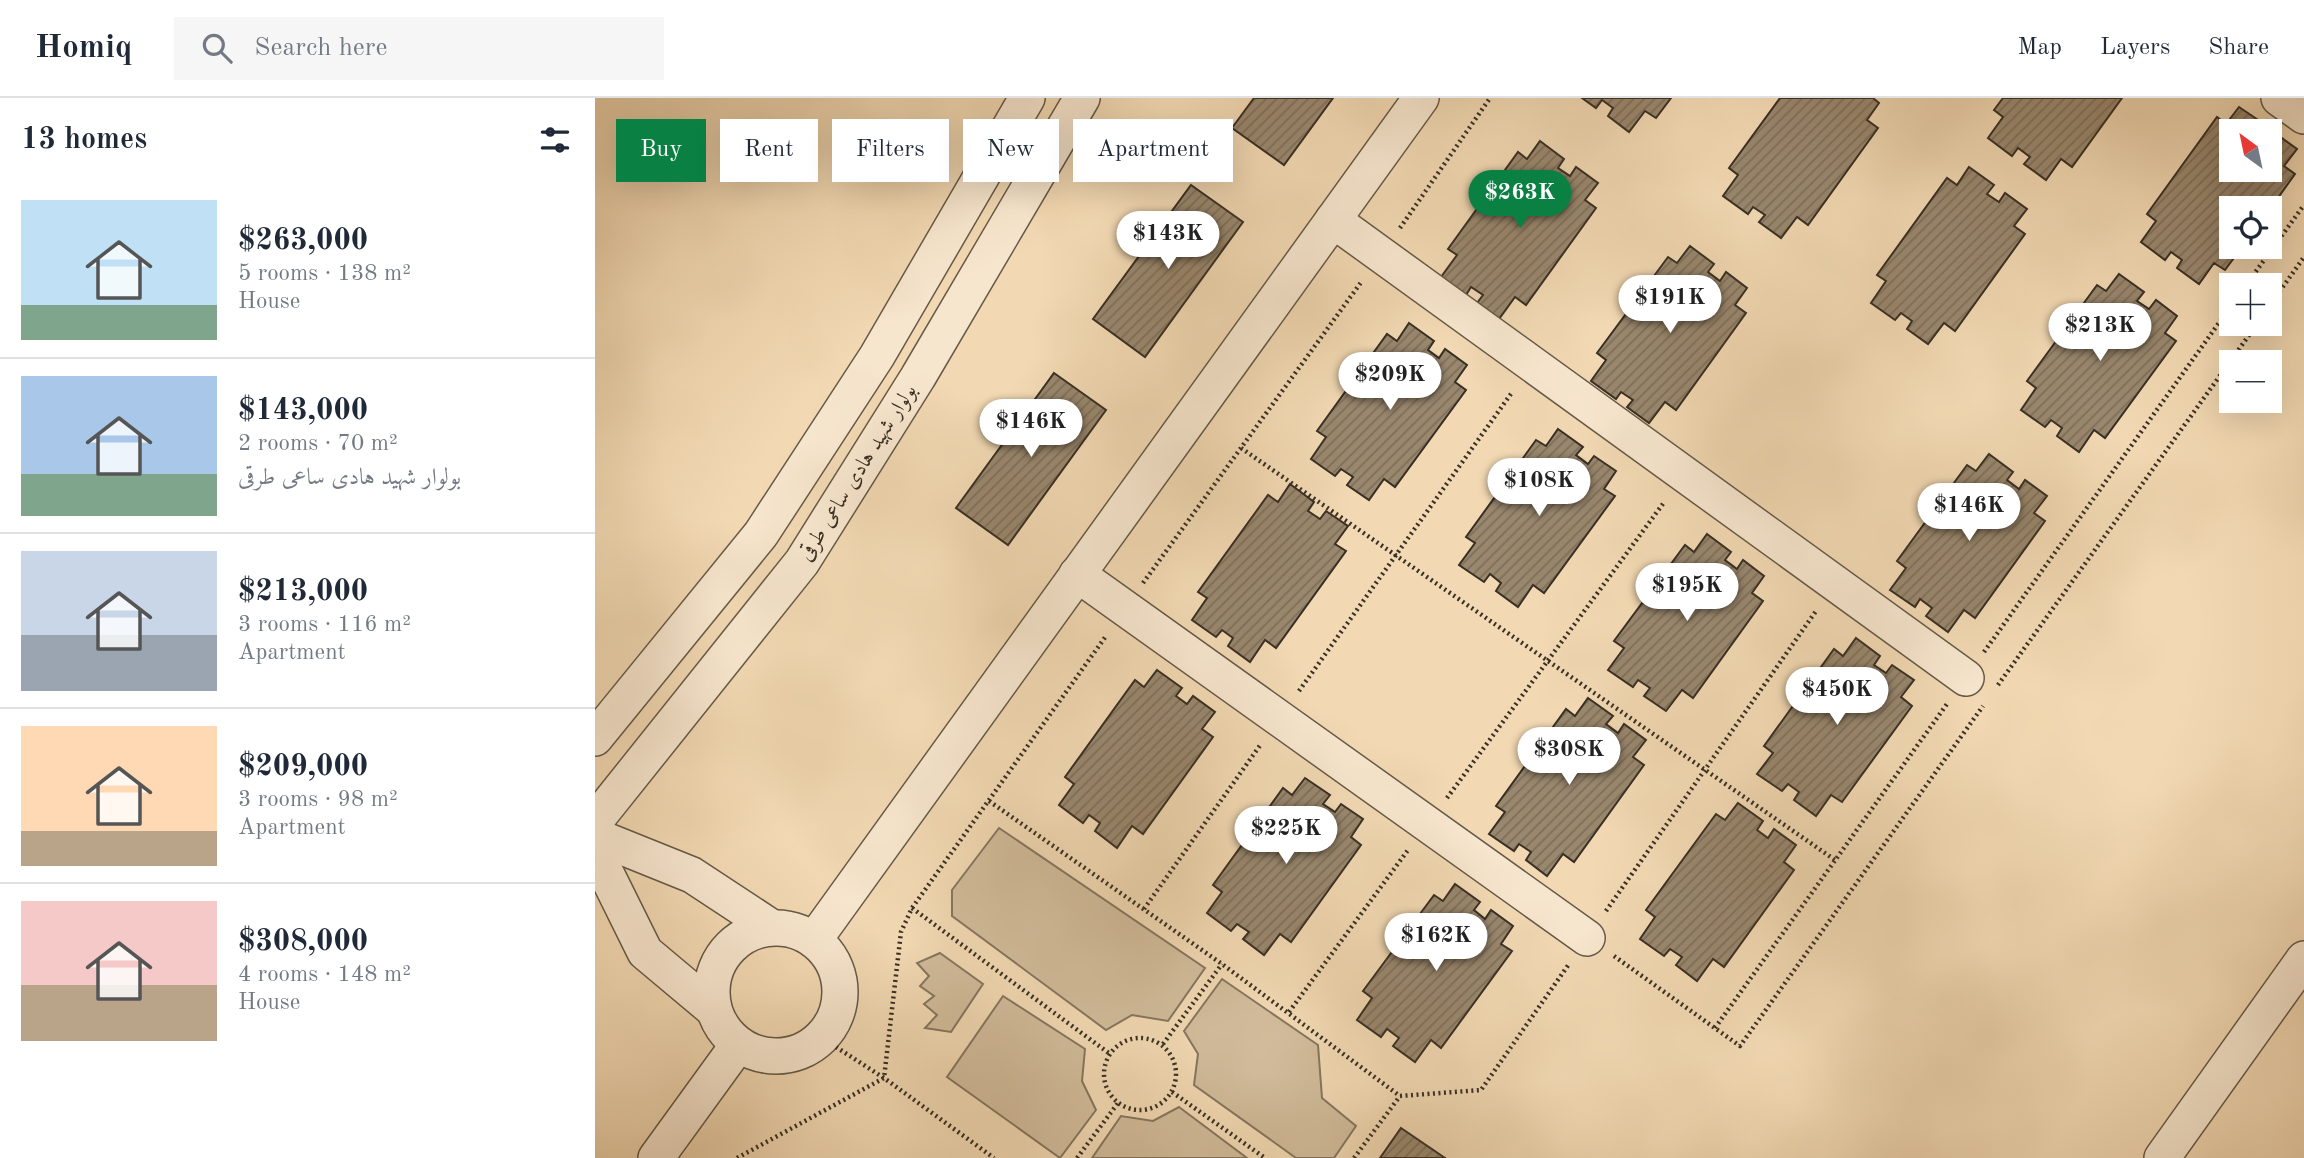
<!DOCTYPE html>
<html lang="en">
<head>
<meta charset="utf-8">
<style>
  body { margin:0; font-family:"Old Standard TT",Amiri,serif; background:#f6f6f7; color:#1f2937; height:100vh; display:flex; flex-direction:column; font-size:26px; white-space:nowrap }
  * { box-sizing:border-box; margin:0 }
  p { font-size:23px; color:#747a83 }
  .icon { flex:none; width:38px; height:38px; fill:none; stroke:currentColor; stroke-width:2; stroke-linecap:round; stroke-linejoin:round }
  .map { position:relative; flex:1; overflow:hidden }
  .side { display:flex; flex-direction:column; background:#fff; width:595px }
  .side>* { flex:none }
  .hud { position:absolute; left:21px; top:21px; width:665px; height:63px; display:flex; gap:14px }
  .needle { width:46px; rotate:327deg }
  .tools { position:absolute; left:1624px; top:21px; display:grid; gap:14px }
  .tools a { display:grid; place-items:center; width:63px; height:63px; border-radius:0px; background:#fff; box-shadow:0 7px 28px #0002; font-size:35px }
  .price { position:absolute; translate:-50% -60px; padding:0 16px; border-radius:24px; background:#fff; color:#222; font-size:23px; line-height:46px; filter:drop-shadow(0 2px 4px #0008) }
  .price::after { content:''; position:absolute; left:50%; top:42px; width:21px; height:16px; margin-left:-10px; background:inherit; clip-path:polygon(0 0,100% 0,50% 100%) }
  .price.active { background:#0b8043; color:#fff }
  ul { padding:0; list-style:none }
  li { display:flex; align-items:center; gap:21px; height:175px; padding:0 21px }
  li+li { border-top:2px solid #e0e1e3 }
  li span { display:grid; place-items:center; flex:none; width:196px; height:140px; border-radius:0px; color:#555 }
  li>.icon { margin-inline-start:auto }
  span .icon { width:84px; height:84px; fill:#fffc; stroke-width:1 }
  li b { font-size:30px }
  h2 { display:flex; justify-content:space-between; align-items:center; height:84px; padding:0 21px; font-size:30px }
  .chip { padding:0 24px; border-radius:0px; background:#fff; box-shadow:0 7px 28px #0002; font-size:24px; line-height:63px }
  .chip.active { background:#0b8043; color:#fff }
  header { display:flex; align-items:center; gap:42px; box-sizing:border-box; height:98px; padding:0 35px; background:#fff; border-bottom:2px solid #e0e1e3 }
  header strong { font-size:33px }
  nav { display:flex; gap:38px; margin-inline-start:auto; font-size:24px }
  .search { width:490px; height:63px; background:#f6f6f7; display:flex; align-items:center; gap:18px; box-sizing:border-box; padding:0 24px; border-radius:0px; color:#747a83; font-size:26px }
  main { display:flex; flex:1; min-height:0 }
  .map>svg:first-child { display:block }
  .grass { fill:#d2bc9b; stroke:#857660; stroke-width:2 }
  .building { fill:url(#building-hatch); stroke:#382f24; stroke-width:2 }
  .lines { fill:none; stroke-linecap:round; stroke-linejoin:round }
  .minor-casing { stroke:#665a48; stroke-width:38 }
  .path { stroke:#382f24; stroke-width:4.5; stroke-dasharray:2 3.5; stroke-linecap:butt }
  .minor { stroke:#f7e6ce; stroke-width:35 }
  .labels { text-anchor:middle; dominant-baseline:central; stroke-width:5; stroke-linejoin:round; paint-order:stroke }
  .street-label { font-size:21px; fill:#382f24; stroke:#f7e6ce }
</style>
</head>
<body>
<header>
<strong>Homiq</strong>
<div class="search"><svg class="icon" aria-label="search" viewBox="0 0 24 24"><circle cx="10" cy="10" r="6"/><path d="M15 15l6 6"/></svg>Search here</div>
<nav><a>Map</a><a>Layers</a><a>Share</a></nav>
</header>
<main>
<section class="side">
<h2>13 homes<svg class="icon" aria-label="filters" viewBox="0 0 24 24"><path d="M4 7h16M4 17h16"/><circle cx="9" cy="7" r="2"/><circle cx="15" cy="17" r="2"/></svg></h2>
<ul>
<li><span style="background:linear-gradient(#bfe0f5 75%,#7fa58c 0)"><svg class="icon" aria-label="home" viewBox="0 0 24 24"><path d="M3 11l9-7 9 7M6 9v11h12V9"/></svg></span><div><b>$263,000</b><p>5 rooms · 138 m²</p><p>House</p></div></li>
<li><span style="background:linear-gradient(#a9c7e8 70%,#7fa58c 0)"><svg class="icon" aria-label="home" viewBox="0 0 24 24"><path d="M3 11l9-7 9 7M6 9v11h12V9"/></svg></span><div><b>$143,000</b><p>2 rooms · 70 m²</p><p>بولوار شهید هادی ساعی طرقی</p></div></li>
<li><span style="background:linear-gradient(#c9d6e8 60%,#9aa5b1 0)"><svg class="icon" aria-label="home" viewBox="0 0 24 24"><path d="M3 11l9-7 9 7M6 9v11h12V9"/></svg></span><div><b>$213,000</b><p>3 rooms · 116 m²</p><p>Apartment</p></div></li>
<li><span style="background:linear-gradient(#ffd9b3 75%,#b9a48a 0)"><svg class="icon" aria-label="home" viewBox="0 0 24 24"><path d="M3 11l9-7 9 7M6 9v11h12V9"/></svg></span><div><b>$209,000</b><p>3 rooms · 98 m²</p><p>Apartment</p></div></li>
<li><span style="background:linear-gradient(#f6c9c9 60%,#b9a48a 0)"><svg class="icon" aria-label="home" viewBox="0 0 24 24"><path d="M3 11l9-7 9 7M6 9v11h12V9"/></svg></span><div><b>$308,000</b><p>4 rooms · 148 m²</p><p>House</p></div></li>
</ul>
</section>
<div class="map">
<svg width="1709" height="1060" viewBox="0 0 1709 1060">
  <defs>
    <pattern id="building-hatch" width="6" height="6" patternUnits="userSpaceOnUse" patternTransform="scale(1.75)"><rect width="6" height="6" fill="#99876e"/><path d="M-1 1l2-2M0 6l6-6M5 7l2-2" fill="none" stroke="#7e6f5a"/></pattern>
  </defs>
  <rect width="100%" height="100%" fill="#f2d9b3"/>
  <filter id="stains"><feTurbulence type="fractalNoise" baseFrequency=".00286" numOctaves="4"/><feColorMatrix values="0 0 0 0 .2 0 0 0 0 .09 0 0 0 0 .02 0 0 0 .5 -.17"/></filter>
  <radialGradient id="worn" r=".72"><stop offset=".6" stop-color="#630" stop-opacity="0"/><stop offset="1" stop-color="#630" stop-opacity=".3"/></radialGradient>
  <g class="grass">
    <path d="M 404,730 L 610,870 L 573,923 L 537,917 L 511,932 L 357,818 L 357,792 Z"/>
    <path d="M 345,855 L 388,886 L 356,934 L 330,930 L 342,917 L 329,906 L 339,898 L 325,888 L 334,878 L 322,865 Z"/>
    <path d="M 627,881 L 723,947 L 727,1000 L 761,1028 L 739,1060 L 701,1060 L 599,987 L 603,956 L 589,933 Z"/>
    <path d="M 408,898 L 490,951 L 487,983 L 501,1012 L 465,1060 L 352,979 Z"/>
    <path d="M 584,1009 L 652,1060 L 497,1060 L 526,1018 L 558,1023 Z"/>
  </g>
  <g class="building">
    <path d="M 659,0 L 738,0 L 689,67 L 637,30 Z"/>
    <path d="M 987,0 L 1076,0 L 1061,20 L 1050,13 L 1034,34 L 1013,18 L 1018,10 L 1007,2 L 1001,10 Z"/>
    <path d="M 1185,0 L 1278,0 L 1284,5 L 1272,22 L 1283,30 L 1213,127 L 1202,119 L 1186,140 L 1164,124 L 1170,117 L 1158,109 L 1153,116 L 1128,98 L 1143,77 L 1134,70 Z"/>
    <path d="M 1408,0 L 1527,0 L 1477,69 L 1466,61 L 1451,82 L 1429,66 L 1435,59 L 1423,50 L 1417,58 L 1393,40 L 1408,19 L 1399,12 Z"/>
    <path d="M 1644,9 L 1669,26 L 1664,33 L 1636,33 L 1636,72 L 1675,72 L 1675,42 L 1680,35 L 1702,51 L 1689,68 L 1700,76 L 1675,111 L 1636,110 L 1636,149 L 1647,149 L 1630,172 L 1619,165 L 1604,186 L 1582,170 L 1587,162 L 1576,154 L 1570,162 L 1546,144 L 1561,123 L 1552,116 L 1622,19 L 1631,26 Z"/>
    <path d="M 945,43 L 969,61 L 963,70 L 975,78 L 981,69 L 1003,85 L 990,102 L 1001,110 L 931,207 L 920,199 L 904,221 L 882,205 L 888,197 L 876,189 L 871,197 L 846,179 L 862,157 L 853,151 L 923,54 L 932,61 Z"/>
    <path d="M 1374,69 L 1399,87 L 1392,96 L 1404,104 L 1410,95 L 1432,111 L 1419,128 L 1430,136 L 1360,233 L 1349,225 L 1333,246 L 1312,231 L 1317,223 L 1306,215 L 1300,222 L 1276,205 L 1291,183 L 1282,177 L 1352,80 L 1362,87 Z"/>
    <path d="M 596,87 L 648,124 L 550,259 L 498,221 Z"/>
    <path d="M 1095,148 L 1119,166 L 1113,174 L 1125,183 L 1131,174 L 1152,190 L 1140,207 L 1151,215 L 1081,312 L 1070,304 L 1054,325 L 1032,309 L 1038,302 L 1026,294 L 1021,301 L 996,283 L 1011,262 L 1002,255 L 1073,159 L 1082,165 Z"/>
    <path d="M 1524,176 L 1549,194 L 1542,203 L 1554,211 L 1561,202 L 1582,218 L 1570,235 L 1581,243 L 1510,340 L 1499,332 L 1484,354 L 1462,338 L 1467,330 L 1456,322 L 1450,329 L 1426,312 L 1441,290 L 1432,283 L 1502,187 L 1511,193 Z"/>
    <path d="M 814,225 L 839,243 L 833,252 L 844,260 L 850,251 L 872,267 L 860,284 L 871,292 L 800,389 L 789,381 L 774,402 L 752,387 L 758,379 L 746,371 L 740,378 L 716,361 L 731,339 L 722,333 L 792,236 L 802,243 Z"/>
    <path d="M 459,275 L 511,312 L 413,447 L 361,410 Z"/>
    <path d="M 963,331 L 988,349 L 981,357 L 993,366 L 999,358 L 1021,373 L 1009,391 L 1020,398 L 949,495 L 938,487 L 923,509 L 901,493 L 906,485 L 895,476 L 889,484 L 864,467 L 880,445 L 871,439 L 941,342 L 951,348 Z"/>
    <path d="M 1394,356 L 1418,374 L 1412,382 L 1424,391 L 1430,382 L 1452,398 L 1439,415 L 1450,423 L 1380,520 L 1369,512 L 1353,534 L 1331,518 L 1337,510 L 1325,501 L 1320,509 L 1295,492 L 1311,470 L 1302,463 L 1372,367 L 1381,373 Z"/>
    <path d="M 695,386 L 719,404 L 713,413 L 725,421 L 731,413 L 753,428 L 740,446 L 751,453 L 681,550 L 670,542 L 655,564 L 633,548 L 638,540 L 627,532 L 621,539 L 597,522 L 612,500 L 603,494 L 673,397 L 683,404 Z"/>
    <path d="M 1112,436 L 1136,454 L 1130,462 L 1142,471 L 1148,462 L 1169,478 L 1157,495 L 1168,503 L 1098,600 L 1087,592 L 1071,613 L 1049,598 L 1055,590 L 1043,582 L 1038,589 L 1013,572 L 1029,550 L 1019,543 L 1090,447 L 1099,454 Z"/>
    <path d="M 1261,540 L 1285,558 L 1279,567 L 1291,575 L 1297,567 L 1319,582 L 1306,599 L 1317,608 L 1247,704 L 1236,697 L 1221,718 L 1199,702 L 1204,694 L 1193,686 L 1187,693 L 1162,676 L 1178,655 L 1169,648 L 1239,551 L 1248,558 Z"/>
    <path d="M 562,572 L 587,590 L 581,598 L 592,606 L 598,598 L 620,614 L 607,631 L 618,639 L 548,736 L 537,728 L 522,750 L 500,733 L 505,725 L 494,717 L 488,725 L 464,707 L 479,686 L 470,679 L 540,582 L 549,589 Z"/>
    <path d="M 993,600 L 1018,618 L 1011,626 L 1023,635 L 1029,626 L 1051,642 L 1038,659 L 1049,667 L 979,764 L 968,756 L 952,778 L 931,762 L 936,754 L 924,746 L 919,753 L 894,736 L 910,714 L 901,708 L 971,611 L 980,618 Z"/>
    <path d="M 710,680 L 735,697 L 728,706 L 740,714 L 746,706 L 768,721 L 756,739 L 766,747 L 696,844 L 685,836 L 669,857 L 648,841 L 654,834 L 642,826 L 636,833 L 612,815 L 627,794 L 618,787 L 688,690 L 697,697 Z"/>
    <path d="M 1143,705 L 1168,723 L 1162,732 L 1173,740 L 1179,731 L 1201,747 L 1189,764 L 1199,772 L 1129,869 L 1118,861 L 1102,883 L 1081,867 L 1087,859 L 1075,851 L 1069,858 L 1045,841 L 1060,819 L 1051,812 L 1121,716 L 1130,722 Z"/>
    <path d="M 860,786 L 885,804 L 879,812 L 890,821 L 896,812 L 918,828 L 906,846 L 917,853 L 846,950 L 836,942 L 820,964 L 798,948 L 804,940 L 792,931 L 786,939 L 762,922 L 777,900 L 768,893 L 839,797 L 848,803 Z"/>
    <path d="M 806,1030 L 850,1060 L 785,1060 Z"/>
  </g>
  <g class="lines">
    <defs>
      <g id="minor">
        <path d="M 1684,0 L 1709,18"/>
        <path d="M 738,122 L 1371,580"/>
        <path d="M 482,476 L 992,840"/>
        <path d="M 0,640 L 166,436 L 282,258 L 432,0"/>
        <path d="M 0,723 L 207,464 L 323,279 L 487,0"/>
        <path d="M 0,738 L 97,777 L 176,829"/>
        <path d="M 0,753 L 50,854 L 118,911"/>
        <circle cx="181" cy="894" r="64"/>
        <path d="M 219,842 L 826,0"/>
        <path d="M 61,1060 L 143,947"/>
        <path d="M 1567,1060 L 1709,861"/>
      </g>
    </defs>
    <use href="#minor" class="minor-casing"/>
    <g class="path">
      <path d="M 805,130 L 895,0"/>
      <path d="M 1651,187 L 1709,107"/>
      <path d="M 1675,207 L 1709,159"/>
      <path d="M 646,350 L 1240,762"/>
      <path d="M 548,485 L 767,183"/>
      <path d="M 1389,554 L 1636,208"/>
      <path d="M 1403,587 L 1662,226"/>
      <path d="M 704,593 L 918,293"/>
      <path d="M 852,700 L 1070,403"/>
      <path d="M 394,703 L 627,866 L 805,998 L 886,992 L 974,866"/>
      <path d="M 317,810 L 515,956"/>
      <path d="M 549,811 L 666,646"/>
      <path d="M 1011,813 L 1221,513"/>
      <path d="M 1019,858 L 1145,948 L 1388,608"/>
      <path d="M 694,914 L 813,752"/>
      <path d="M 1120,930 L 1352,606"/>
      <circle cx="545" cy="976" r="36"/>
      <path d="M 227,940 L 289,980 L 399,1060"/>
      <path d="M 568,946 L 627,866"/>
      <path d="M 577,994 L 670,1060"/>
      <path d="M 142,1060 L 289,980 L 306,834 L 317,810 L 511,538"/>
      <path d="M 482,1060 L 523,1005"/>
      <path d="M 759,1060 L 805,998"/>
    </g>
    <use href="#minor" class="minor"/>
  </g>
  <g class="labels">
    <g class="street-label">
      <text transform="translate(263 375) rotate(-58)">بولوار شهید هادی ساعی طرقی</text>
    </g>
  </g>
  <rect width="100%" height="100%" filter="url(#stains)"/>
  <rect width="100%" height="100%" fill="url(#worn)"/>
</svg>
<div class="tools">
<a><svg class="needle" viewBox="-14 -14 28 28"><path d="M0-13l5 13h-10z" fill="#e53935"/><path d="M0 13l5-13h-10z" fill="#747a83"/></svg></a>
<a><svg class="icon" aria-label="locate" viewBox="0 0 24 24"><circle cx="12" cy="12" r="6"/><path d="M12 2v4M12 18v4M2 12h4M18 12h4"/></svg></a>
<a>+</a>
<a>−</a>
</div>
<b class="price active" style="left:925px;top:132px">$263K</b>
<b class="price" style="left:573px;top:173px">$143K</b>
<b class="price" style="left:1075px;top:237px">$191K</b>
<b class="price" style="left:1505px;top:265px">$213K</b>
<b class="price" style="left:795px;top:314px">$209K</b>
<b class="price" style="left:436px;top:361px">$146K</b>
<b class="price" style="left:944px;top:420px">$108K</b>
<b class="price" style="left:1374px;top:445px">$146K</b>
<b class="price" style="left:1092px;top:525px">$195K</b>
<b class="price" style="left:1242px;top:629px">$450K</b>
<b class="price" style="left:974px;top:689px">$308K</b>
<b class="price" style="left:691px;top:768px">$225K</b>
<b class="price" style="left:841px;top:875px">$162K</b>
<div class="hud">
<a class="chip active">Buy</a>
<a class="chip">Rent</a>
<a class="chip">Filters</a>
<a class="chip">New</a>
<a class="chip">Apartment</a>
</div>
</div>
</main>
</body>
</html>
